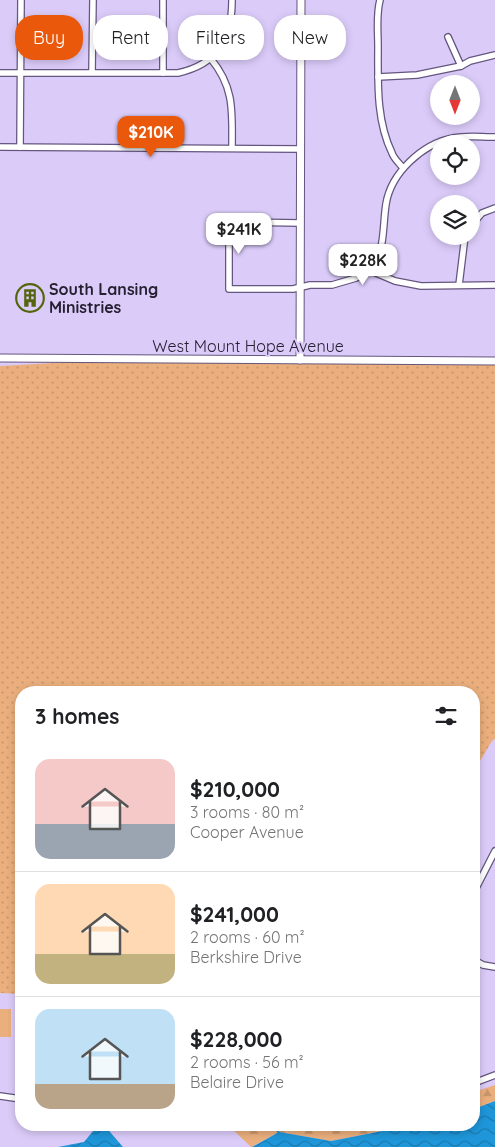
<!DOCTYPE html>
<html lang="en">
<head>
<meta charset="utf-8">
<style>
  body { margin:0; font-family:Quicksand,sans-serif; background:#f6f6f6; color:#202124; height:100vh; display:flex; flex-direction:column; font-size:19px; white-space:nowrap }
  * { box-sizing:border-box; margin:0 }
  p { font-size:16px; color:#757577 }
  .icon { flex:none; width:28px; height:28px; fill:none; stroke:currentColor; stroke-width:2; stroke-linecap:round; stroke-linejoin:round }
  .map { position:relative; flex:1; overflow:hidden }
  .drawer { position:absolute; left:15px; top:686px; width:465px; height:445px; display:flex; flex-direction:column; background:#fff; border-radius:20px; box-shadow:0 2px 8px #0003 }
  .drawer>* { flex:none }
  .guide { position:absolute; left:15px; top:15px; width:465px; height:45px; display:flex; gap:10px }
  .needle { width:32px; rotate:180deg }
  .fabs { position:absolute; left:430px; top:75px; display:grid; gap:10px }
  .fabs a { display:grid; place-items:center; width:50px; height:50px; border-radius:50%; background:#fff; box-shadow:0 2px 8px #0003; font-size:25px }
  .price { position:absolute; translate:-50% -42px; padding:0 11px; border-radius:10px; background:#fff; color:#222; font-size:16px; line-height:32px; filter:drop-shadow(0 1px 2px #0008) }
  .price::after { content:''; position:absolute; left:50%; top:30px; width:15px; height:11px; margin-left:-8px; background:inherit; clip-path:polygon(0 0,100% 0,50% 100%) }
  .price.current { background:#ea580c; color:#fff }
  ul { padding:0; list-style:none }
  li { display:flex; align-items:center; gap:15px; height:125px; padding:0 20px }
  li+li { border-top:1px solid #e0e0e0 }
  li span { display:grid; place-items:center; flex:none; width:140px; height:100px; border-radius:15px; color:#555 }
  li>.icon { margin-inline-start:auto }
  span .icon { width:60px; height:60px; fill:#fffc; stroke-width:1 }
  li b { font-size:21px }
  h2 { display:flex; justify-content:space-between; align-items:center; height:60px; padding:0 20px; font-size:21px }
  .tag { padding:0 18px; border-radius:20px; background:#fff; box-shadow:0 2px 8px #0003; font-size:18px; line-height:45px }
  .tag.current { background:#ea580c; color:#fff }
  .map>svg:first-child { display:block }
  .grass { fill:url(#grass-dots) }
  .forest { fill:url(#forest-firs) }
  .pitch { fill:#ebaf7d }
  .water { fill:url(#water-waves) }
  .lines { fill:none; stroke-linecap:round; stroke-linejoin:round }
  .stream { stroke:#1e96d9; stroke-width:2 }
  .minor-casing { stroke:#64567e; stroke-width:8 }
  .tertiary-casing { stroke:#64567e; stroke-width:9 }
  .minor { stroke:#fff; stroke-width:5.5 }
  .tertiary { stroke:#fff; stroke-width:7 }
  .labels { text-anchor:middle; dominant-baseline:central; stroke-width:4; stroke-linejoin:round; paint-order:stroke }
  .poi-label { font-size:16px; font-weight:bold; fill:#262031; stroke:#dbcbf9; text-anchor:start }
  .street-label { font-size:16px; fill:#262031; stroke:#dbcbf9 }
</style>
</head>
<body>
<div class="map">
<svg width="495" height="1147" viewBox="0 0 495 1147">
  <defs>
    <pattern id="grass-dots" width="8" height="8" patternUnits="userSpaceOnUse" patternTransform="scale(1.25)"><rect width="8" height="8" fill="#ebaf7d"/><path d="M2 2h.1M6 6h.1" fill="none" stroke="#c9966c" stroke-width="1.8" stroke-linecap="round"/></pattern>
    <pattern id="forest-firs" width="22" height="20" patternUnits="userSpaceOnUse" patternTransform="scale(1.25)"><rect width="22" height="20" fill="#ebaf7d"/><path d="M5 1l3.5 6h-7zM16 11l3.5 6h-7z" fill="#c9966c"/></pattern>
    <pattern id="water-waves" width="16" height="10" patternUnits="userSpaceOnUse" patternTransform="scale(1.25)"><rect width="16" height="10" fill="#1e96d9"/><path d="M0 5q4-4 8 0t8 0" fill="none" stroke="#1a7ab1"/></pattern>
  </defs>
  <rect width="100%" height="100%" fill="#dbcbf9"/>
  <path class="grass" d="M 124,359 L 495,361 L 495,739 L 492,741 L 474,771 L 474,692 L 21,692 L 21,994 L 0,993 L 0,366 Z"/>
  <g class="forest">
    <path d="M 495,1085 L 495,1101 L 474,1109 L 474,1092 Z"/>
    <path d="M 228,1125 L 413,1125 L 331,1141 L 279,1132 L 251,1147 Z"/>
  </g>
  <rect class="pitch" x="0" y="1009" width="11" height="28"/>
  <g class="water">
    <path d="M 495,1101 L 495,1147 L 252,1147 L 279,1132 L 331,1141 L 413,1125 L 474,1125 L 474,1109 Z"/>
    <path d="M 98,1125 L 104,1125 L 123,1147 L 58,1147 L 84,1142 Z"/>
  </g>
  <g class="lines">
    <path class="stream" d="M 275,1125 L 279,1134"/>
    <defs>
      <g id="minor">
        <path d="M 380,0 C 376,15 378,31 378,46 C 378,82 376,120 392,153 C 394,159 400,164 403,168"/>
        <path d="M 448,37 L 461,66"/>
        <path d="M 211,59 C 235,88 232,113 232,148"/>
        <path d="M 92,72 L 93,0"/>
        <path d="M 0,73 L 178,73 C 218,64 232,39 232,0"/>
        <path d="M 163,73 L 163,0"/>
        <path d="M 378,77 L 417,75 L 461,66 L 470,61 L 495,55"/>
        <path d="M 0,147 L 301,149"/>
        <path d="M 20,147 L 21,0"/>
        <path d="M 300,223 L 229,222 L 229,289 L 293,289 L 310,285 L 332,285 L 356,278 L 369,270 L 395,281 L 421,286 L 495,285"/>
        <path d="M 471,226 L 482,213 L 495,208"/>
        <path d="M 369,270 C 375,261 381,252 382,242 C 384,230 384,217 386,204 C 391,173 422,144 453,138 C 466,135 481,137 495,137"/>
        <path d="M 459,285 L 465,236"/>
        <path d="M 474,892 L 495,851"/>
        <path d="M 474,960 L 483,965 L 495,967"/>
        <path d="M 474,1083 L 495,1075"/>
        <path d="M 0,1096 L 21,1099"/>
      </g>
      <g id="tertiary">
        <path d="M 0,358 L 495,361"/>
        <path d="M 300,360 L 301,0"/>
      </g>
    </defs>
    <use href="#minor" class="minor-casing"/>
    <use href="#tertiary" class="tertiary-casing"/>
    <use href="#minor" class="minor"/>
    <use href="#tertiary" class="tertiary"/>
  </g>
  <defs>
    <symbol id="building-ring" viewBox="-11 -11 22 22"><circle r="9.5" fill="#dbcbf9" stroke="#55650d" stroke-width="1.5"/><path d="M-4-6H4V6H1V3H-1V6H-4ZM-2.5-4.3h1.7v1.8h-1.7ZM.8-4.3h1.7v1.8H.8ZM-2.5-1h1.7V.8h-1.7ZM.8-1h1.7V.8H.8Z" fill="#55650d"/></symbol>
  </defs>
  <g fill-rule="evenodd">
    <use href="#building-ring" x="14" y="282" width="32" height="32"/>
  </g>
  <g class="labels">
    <g class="poi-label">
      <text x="49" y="289">South Lansing<tspan x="49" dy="18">Ministries</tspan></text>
    </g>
    <g class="street-label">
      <text x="248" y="346">West Mount Hope Avenue</text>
    </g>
  </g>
</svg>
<div class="fabs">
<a><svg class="needle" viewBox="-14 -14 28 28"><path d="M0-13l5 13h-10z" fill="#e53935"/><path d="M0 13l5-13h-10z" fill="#757577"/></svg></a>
<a><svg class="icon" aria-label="locate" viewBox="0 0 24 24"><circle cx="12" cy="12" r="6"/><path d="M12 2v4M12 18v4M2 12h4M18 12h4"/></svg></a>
<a><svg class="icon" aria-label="layers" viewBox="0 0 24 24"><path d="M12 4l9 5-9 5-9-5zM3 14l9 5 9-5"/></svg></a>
</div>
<b class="price current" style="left:151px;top:158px">$210K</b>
<b class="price" style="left:239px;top:255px">$241K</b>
<b class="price" style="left:363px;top:286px">$228K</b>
<div class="guide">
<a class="tag current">Buy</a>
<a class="tag">Rent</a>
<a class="tag">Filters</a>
<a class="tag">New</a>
</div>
<section class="drawer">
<h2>3 homes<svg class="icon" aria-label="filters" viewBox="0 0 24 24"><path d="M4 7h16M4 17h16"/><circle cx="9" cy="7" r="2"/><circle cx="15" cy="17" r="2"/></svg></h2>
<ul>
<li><span style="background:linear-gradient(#f6c9c9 65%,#9aa5b1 0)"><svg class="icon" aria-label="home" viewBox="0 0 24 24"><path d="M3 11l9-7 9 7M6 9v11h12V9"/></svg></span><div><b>$210,000</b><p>3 rooms · 80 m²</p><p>Cooper Avenue</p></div></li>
<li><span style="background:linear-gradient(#ffd9b3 70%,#c2b280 0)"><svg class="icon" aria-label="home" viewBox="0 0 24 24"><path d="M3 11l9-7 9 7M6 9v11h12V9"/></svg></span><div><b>$241,000</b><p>2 rooms · 60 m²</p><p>Berkshire Drive</p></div></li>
<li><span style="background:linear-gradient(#bfe0f5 75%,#b9a48a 0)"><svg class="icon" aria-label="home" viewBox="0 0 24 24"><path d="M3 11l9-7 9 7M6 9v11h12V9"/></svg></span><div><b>$228,000</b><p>2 rooms · 56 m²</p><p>Belaire Drive</p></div></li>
</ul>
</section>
</div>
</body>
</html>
